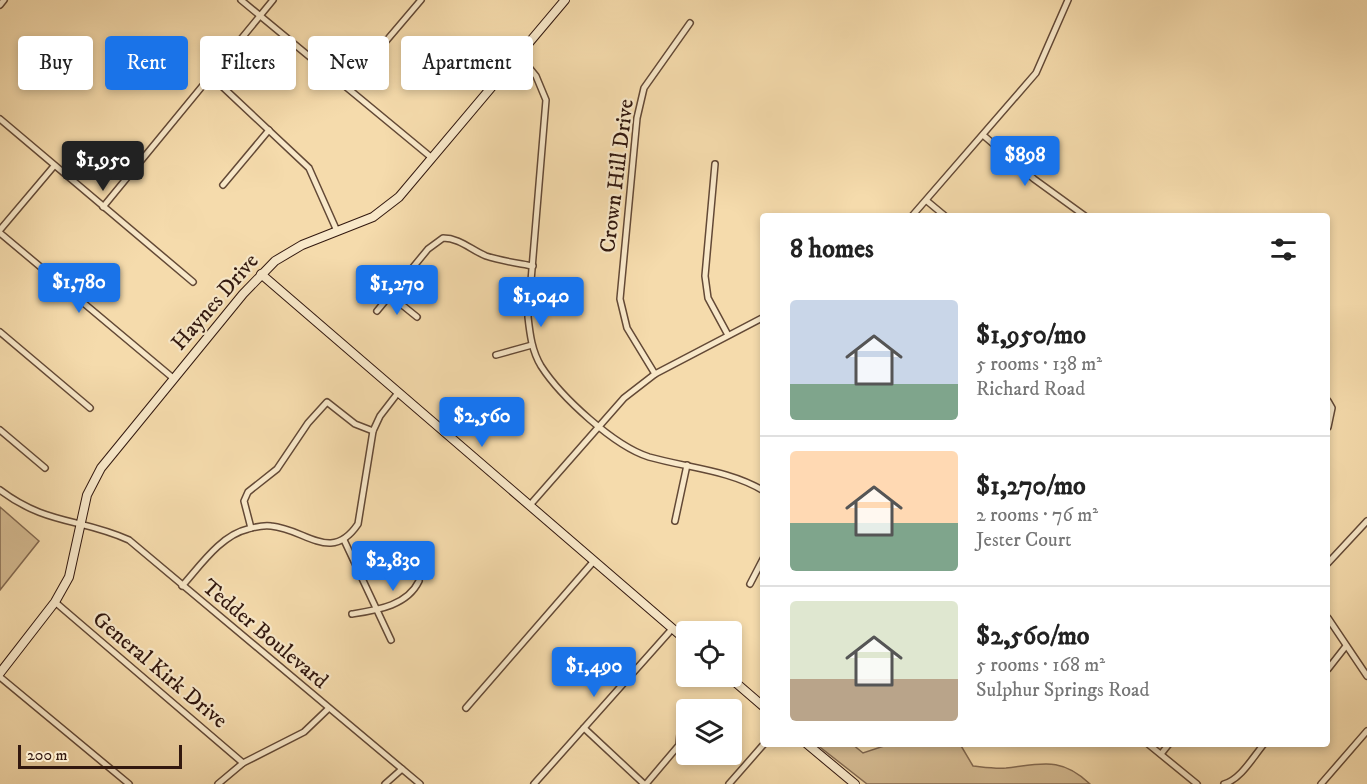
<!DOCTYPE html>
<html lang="en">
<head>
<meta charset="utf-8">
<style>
  body { margin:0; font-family:"IM FELL DW Pica",serif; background:#f2f2f2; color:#222; height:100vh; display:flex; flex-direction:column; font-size:22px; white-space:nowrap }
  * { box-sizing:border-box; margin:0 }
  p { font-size:20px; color:#767676 }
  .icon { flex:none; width:33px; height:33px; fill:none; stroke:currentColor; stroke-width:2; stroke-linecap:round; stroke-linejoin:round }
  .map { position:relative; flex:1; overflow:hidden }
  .panel { position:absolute; left:760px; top:213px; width:570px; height:534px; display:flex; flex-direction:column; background:#fff; border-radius:6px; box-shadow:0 3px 9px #0003 }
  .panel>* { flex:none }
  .banner { position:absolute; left:18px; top:36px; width:570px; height:54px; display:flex; gap:12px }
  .fabs { position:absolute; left:676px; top:621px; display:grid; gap:12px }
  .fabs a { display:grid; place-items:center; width:66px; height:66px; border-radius:6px; background:#fff; box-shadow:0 3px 9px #0003; font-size:30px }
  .scale { position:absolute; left:18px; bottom:15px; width:164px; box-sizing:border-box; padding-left:6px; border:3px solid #32180f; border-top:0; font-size:16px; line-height:21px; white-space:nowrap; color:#32180f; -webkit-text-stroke:4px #f8e8c9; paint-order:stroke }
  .price { position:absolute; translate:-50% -51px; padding:0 14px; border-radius:6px; background:#1a73e8; color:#fff; font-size:20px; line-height:39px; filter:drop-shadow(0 2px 3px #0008) }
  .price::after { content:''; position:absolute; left:50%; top:36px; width:18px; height:14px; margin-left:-9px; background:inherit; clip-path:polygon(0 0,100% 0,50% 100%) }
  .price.selected { background:#222; color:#fff }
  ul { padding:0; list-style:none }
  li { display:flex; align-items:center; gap:18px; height:150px; padding:0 30px }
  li+li { border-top:2px solid #e0e0e0 }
  li span { display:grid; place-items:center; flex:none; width:168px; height:120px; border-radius:6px; color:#555 }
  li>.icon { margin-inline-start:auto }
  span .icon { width:72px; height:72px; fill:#fffc; stroke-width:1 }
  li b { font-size:26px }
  h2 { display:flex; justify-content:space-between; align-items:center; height:72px; padding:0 30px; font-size:26px }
  .pill { padding:0 21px; border-radius:6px; background:#fff; box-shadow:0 3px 9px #0003; font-size:21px; line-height:54px }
  .pill.selected { background:#1a73e8; color:#fff }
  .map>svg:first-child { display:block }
  .green { fill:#d4ba91; stroke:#836950; stroke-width:1.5 }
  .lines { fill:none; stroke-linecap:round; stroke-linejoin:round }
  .street-casing { stroke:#634936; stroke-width:8 }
  .secondary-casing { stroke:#32180f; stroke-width:10 }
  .street { stroke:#f8e8c9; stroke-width:5 }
  .secondary { stroke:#f8e8c9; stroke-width:8 }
  .labels { text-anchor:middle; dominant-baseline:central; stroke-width:4.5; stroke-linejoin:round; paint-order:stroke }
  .street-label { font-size:22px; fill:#32180f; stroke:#f8e8c9 }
</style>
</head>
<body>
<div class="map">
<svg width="1367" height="784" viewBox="0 0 1367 784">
  <rect width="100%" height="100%" fill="#f5dbac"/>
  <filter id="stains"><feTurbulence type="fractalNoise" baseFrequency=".00333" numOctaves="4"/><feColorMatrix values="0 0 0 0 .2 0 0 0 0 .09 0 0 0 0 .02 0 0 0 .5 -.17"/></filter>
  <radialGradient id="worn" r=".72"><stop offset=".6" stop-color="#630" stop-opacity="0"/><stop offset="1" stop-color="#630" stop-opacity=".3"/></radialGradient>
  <g class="green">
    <path d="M 0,507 L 39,541 L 0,590 Z"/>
    <path d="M 816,744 L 852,744 L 863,753 L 890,744 L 960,744 L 973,766 C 983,767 995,769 1006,768 C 1041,764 1061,756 1090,784 L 867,784 Z"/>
  </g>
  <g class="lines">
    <defs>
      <g id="street">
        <path d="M 241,0 L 432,158"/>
        <path d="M 0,5 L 4,0"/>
        <path d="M 519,55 L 536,76 L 546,100 L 528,317 C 530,335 532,351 541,366 C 561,397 614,446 649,457 C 688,468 729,470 764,491"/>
        <path d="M 211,76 L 309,168 L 337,231"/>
        <path d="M 347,87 L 421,0"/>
        <path d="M 0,119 L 193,282"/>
        <path d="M 983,135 L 1034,179 L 1085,216"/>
        <path d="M 715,164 L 705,276 L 708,298 L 728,335"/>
        <path d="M 223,185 L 269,130"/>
        <path d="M 927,201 L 945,216"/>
        <path d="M 103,207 L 273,0"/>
        <path d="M 912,216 L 1036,73 L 1068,0"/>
        <path d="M 0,230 L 54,166"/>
        <path d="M 0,233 L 173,378"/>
        <path d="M 391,296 L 417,317"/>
        <path d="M 377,311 L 428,249 L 443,238 C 460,238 471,250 486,256 C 501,261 517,263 533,266"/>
        <path d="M 0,332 L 90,408"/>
        <path d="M 496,355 L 532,345"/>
        <path d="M 655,374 L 627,328 L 620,299 L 637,118 L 644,88 L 690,23"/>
        <path d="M 1328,401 L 1332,408 L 1328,427"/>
        <path d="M 0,430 L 45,468"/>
        <path d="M 0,490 C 46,525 80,518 129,540 L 420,784"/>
        <path d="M 530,505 L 624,398 L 655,374 L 764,317"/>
        <path d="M 675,521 L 687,465"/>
        <path d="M 251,528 L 244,501 L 248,492 L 277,469 L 308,423 L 327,402 L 355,424 L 373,431"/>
        <path d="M 344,540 L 391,640"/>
        <path d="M 1328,563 L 1367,521"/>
        <path d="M 750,584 L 764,557"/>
        <path d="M 182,586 C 200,566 221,535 248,529 C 255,527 265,525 271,526 C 306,529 331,564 358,524 L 373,431 L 380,416 L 397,394"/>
        <path d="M 55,602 L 243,763"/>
        <path d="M 352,614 C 377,610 407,606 419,581"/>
        <path d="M 1328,618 L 1367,676"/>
        <path d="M 1328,669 L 1346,646"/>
        <path d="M 0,677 L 129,784"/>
        <path d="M 466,708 L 594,561"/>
        <path d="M 584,728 L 644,784"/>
        <path d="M 1148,744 L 1197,784"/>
        <path d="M 1161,754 L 1169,744"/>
        <path d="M 218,784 L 243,763 L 304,732 L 328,709"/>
        <path d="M 385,784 L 402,769"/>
        <path d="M 534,784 L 672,629"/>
        <path d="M 646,784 L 679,745 L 680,734"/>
        <path d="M 729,784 L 764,744"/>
        <path d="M 1224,784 C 1241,779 1253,757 1264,744"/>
        <path d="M 1321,784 L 1367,731"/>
      </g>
      <g id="secondary">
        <path d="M 261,274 L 687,641"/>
        <path d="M 0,673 L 55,602 L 69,577 L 87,495 L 101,468 L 243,294 L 275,261 L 302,245 L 373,217 L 399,197 L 565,0"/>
        <path d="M 728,676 L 764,707"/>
        <path d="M 807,744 L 855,784"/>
      </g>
    </defs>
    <use href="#street" class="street-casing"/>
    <use href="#secondary" class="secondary-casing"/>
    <use href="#street" class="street"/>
    <use href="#secondary" class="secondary"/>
  </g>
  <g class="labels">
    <g class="street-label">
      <text transform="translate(617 176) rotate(-83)">Crown Hill Drive</text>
      <text transform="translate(215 302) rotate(-49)">Haynes Drive</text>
      <text transform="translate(265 634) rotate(40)">Tedder Boulevard</text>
      <text transform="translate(160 670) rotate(40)">General Kirk Drive</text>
    </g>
  </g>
  <rect width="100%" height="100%" filter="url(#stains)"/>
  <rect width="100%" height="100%" fill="url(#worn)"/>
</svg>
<div class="fabs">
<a><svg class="icon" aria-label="locate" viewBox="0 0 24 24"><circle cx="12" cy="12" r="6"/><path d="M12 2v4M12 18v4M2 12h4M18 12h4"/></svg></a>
<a><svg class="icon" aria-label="layers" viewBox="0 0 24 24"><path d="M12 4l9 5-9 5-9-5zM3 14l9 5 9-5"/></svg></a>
</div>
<div class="scale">200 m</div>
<b class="price" style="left:1025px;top:187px">$898</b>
<b class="price selected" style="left:103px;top:192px">$1,950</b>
<b class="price" style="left:79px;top:314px">$1,780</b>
<b class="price" style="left:397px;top:316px">$1,270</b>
<b class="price" style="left:541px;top:328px">$1,040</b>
<b class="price" style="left:482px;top:448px">$2,560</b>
<b class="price" style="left:393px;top:592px">$2,830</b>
<b class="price" style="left:594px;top:698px">$1,490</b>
<div class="banner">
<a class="pill">Buy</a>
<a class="pill selected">Rent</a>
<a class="pill">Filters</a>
<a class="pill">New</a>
<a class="pill">Apartment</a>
</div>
<section class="panel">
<h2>8 homes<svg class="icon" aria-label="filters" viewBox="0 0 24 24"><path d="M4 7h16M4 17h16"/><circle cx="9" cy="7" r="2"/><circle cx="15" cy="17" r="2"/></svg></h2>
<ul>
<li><span style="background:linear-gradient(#c9d6e8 70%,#7fa58c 0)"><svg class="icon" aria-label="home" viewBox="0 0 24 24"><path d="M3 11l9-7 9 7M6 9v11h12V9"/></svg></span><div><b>$1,950/mo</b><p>5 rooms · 138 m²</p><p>Richard Road</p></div></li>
<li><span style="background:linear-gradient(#ffd9b3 60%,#7fa58c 0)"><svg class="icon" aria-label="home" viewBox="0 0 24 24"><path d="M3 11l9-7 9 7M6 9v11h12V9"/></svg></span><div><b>$1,270/mo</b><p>2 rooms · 76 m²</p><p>Jester Court</p></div></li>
<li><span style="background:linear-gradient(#dfe7d0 65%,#b9a48a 0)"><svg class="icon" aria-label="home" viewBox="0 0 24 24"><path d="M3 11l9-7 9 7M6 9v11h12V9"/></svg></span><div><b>$2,560/mo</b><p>5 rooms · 168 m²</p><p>Sulphur Springs Road</p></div></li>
</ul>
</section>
</div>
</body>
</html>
